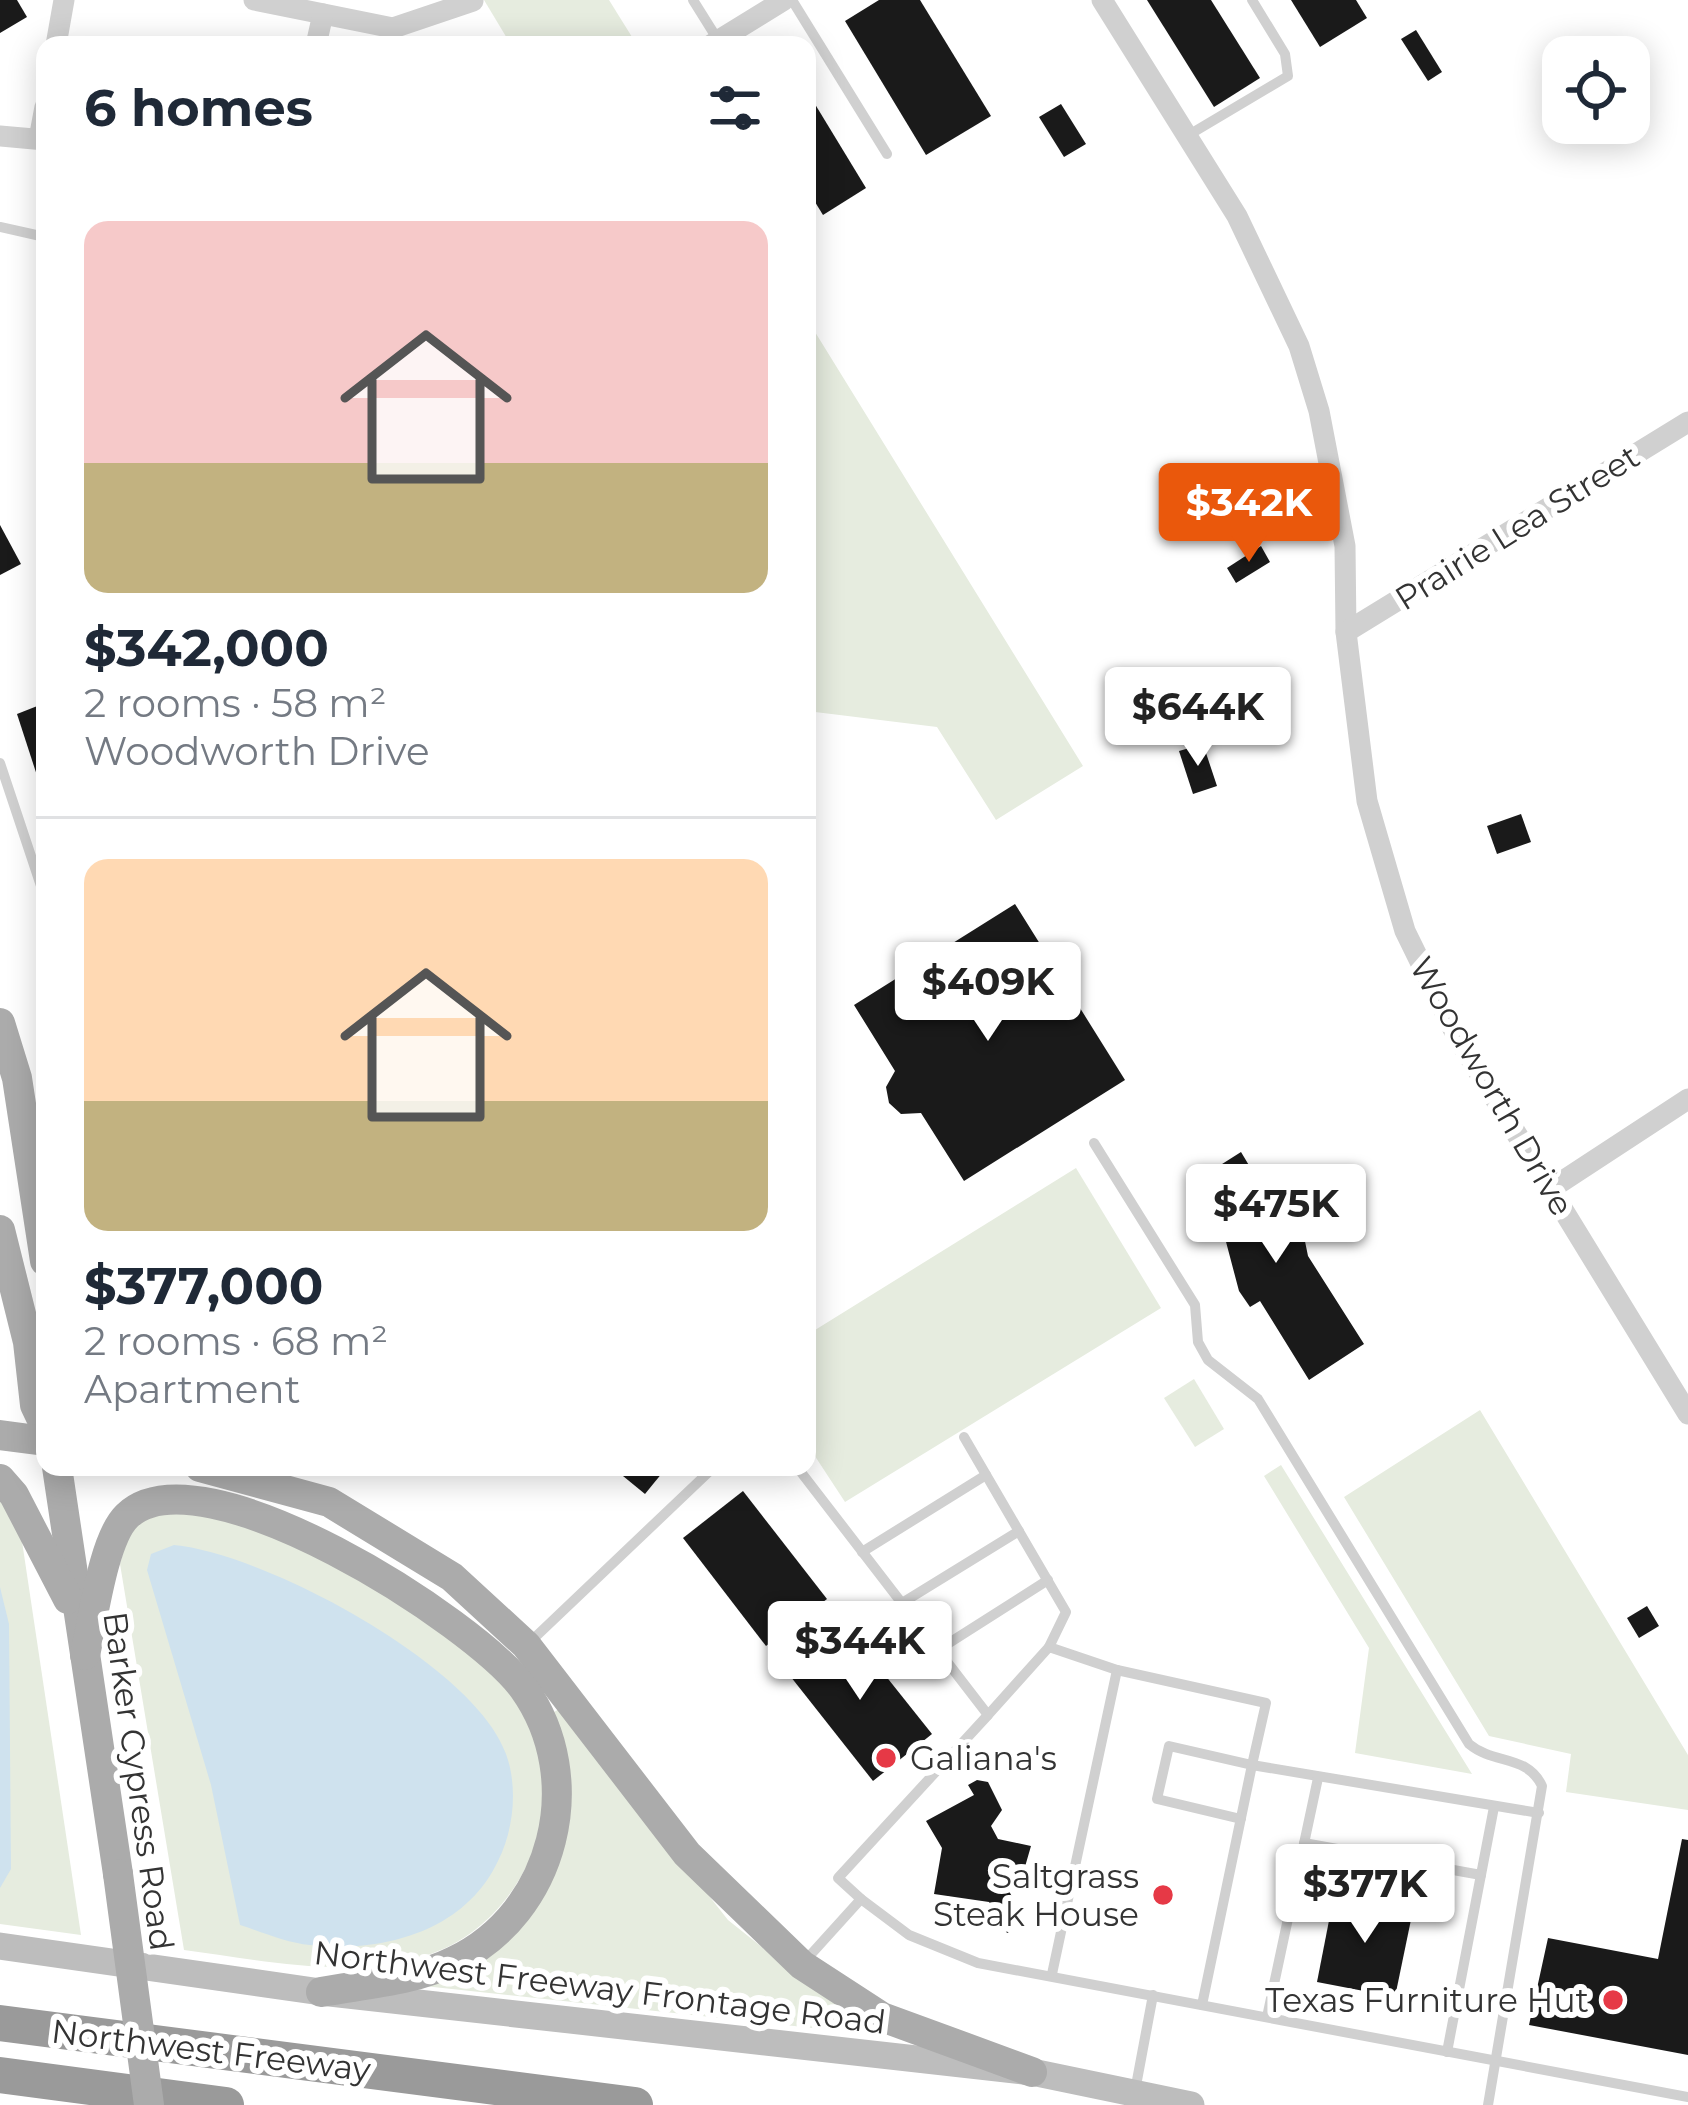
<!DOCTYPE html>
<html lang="en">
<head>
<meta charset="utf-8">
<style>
  body { margin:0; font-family:Montserrat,sans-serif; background:#f2f2f3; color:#1f2937; height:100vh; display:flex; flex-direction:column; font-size:45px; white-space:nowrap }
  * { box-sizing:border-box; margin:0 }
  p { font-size:39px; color:#747a83 }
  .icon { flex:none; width:66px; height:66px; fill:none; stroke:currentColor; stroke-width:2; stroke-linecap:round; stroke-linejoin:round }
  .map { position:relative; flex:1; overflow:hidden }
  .sheet { position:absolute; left:36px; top:36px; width:780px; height:1440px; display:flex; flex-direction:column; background:#fff; border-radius:24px; box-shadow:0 6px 30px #0003 }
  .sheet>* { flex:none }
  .tools { position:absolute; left:1542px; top:36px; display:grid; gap:24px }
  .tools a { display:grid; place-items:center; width:108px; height:108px; border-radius:24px; background:#fff; box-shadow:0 6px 30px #0003; font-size:60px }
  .price { position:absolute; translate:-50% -102px; padding:0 27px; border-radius:12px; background:#fff; color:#222; font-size:39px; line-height:78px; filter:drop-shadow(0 3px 6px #0008) }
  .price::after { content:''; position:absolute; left:50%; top:72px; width:36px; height:27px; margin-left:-18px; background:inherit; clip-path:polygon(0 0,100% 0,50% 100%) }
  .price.active { background:#ea580c; color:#fff }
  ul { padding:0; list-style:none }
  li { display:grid; align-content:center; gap:24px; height:636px; padding:0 48px }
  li+li { border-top:3px solid #e0e1e3 }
  li span { display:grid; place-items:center; height:372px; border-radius:24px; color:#555 }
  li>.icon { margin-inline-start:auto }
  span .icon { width:216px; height:216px; fill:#fffc; stroke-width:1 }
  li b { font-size:51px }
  h2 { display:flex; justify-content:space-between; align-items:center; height:144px; padding:0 48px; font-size:51px }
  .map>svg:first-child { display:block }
  .green { fill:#e6ecdf }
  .water { fill:#cfe2ee }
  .building { fill:#1a1a1a }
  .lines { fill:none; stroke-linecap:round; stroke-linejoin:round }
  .service { stroke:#d0d0d0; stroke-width:10 }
  .minor { stroke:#d0d0d0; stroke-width:21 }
  .secondary { stroke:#bdbdbd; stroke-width:27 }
  .primary { stroke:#ababab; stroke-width:30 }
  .motorway { stroke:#9a9a9a; stroke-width:36 }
  .primary-bridge { stroke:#ababab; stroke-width:30 }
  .poi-dot { fill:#e63946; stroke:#fff; stroke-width:4.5 }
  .labels { text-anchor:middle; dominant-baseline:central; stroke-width:12; stroke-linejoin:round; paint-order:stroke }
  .street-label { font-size:33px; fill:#333; stroke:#fff }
  .poi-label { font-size:33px; fill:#333; stroke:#fff; text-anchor:end }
</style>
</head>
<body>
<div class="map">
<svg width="1688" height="2105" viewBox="0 0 1688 2105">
  <rect width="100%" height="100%" fill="#fff"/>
  <g class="green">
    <path d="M 484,0 L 609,0 L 637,45 L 511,45 Z"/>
    <path d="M 807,319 L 1083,766 L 996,820 L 937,727 L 807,711 Z"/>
    <path d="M 1076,1168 L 1161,1308 L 845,1502 L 807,1444 L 807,1335 Z"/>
    <path d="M 1194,1379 L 1224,1429 L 1195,1447 L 1164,1398 Z"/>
    <path d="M 1480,1410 L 1688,1755 L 1688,1810 L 1566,1792 L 1571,1754 L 1489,1736 L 1344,1497 Z"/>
    <path d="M 1281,1465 L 1472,1774 L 1355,1753 L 1369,1648 L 1264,1476 Z"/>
    <path d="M 0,1495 L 20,1528 L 81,1935 L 0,1924 Z"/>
    <path d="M 158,1511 C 187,1515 220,1515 248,1525 C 330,1553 467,1631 518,1702 C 547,1743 551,1814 530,1859 C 508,1907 470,1944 418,1958 C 341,1978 261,1960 184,1950 L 120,1564 L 130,1527 Z"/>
    <path d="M 561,1708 L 728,1920 L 813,1988 L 888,2029 L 886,2036 L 424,1986 L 533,1905 L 554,1712 Z"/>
  </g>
  <g class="water">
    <path d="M 174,1545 C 264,1553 475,1665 506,1754 C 518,1787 514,1829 498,1861 C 465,1931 384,1953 310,1945 C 287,1943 262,1932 240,1925 L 211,1785 L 147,1570 L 151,1554 Z"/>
    <path d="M 0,1587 L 9,1624 L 11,1869 L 0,1888 Z"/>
  </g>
  <g class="building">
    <path d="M 0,0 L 17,0 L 27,17 L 0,33 Z"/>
    <path d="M 879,0 L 920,0 L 991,116 L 926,155 L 845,21 Z"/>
    <path d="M 1147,0 L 1211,0 L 1260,78 L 1214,107 Z"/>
    <path d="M 1291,0 L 1356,0 L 1367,18 L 1320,47 Z"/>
    <path d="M 1416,30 L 1442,72 L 1428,81 L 1401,39 Z"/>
    <path d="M 807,91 L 866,188 L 823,215 L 807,189 Z"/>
    <path d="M 1061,104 L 1086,144 L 1064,157 L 1039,117 Z"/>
    <path d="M 0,525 L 21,564 L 0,575 Z"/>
    <path d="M 1261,546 L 1270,562 L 1236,583 L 1227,568 Z"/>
    <path d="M 45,703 L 45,796 L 44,797 L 17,714 Z"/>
    <path d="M 1203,744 L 1217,786 L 1193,794 L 1179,751 Z"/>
    <path d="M 1521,814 L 1531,842 L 1497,854 L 1487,826 Z"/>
    <path d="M 1015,904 L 1125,1080 L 964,1181 L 921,1113 L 901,1114 L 889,1103 L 886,1087 L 895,1071 L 854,1005 Z"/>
    <path d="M 1241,1152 L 1274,1207 L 1298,1207 L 1308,1256 L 1364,1344 L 1309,1380 L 1260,1301 L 1250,1307 L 1239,1291 L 1225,1238 L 1189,1185 Z"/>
    <path d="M 612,1467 L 667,1467 L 645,1494 Z"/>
    <path d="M 743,1491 L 827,1599 L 766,1646 L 683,1538 Z"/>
    <path d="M 1647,1606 L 1659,1626 L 1639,1638 L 1627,1618 Z"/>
    <path d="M 846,1626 L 932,1734 L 873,1781 L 787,1672 Z"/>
    <path d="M 977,1780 L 988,1782 L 1002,1810 L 991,1826 L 998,1839 L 1031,1846 L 1020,1884 L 1009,1891 L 1026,1923 L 1007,1933 L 989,1902 L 934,1894 L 942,1848 L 926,1821 L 974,1795 L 968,1785 Z"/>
    <path d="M 1682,1839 L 1688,1840 L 1688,2055 L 1529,2025 L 1548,1938 L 1658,1959 Z"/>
    <path d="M 1334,1895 L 1413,1910 L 1395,1997 L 1317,1982 Z"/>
  </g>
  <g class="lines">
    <g class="service">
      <path d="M 693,0 L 718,40"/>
      <path d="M 792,0 L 887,154"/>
      <path d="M 1187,136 L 1288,76 L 1285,54 L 1252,0"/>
      <path d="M 0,227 L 45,237"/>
      <path d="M 0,763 L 45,898"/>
      <path d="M 1094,1143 L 1195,1305 L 1198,1342 L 1208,1360 L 1258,1399 L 1469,1744 C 1494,1765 1527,1754 1542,1786 L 1488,2105"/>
      <path d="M 964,1437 L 1066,1612 L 1049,1647"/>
      <path d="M 797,1467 L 988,1715 L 1049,1647 L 1117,1670 L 1266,1703 L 1252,1765 L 1539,1813"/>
      <path d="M 862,1552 L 986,1475"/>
      <path d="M 902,1603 L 1019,1531"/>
      <path d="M 529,1643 L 714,1467"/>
      <path d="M 938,1650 L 1048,1580"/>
      <path d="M 1304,1843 L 1481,1875"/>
      <path d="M 861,1899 L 909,1935 L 978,1963 L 1688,2097"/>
      <path d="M 804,1962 L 861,1899 L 838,1878 L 988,1715"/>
      <path d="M 1052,1974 L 1117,1670"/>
      <path d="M 1202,2005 L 1252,1765 L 1169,1746 L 1157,1799 L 1241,1819"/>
      <path d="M 1267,2017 L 1318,1778"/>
      <path d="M 1447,2052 L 1494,1807"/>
      <path d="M 1135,2091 L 1153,1995"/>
    </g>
    <g class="minor">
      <path d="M 254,0 L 393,28 L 473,1"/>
      <path d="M 1102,0 L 1237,216 L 1299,346 L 1319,411 L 1345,546 L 1346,632 L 1367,801 L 1405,931 L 1456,1035 L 1688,1414"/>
      <path d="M 56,45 L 64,0"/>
      <path d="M 316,45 L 323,14"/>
      <path d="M 711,45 L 784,0"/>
      <path d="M 0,136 L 45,140"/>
      <path d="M 39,139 L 45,107"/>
      <path d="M 1346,632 L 1688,422"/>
      <path d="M 1549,1190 L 1688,1099"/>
    </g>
    <path class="secondary" d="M 0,1946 L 321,1992 L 1032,2072 L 1191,2105"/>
    <g class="primary">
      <path d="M 0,1023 L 17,1078 L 45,1261"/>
      <path d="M 0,1230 L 28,1342 L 35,1405 L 45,1426"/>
      <path d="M 0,1435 L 45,1441"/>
      <path d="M 57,1467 L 118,1874"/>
      <path d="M 200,1467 L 329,1502 L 452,1577 L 526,1645 L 687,1854 L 802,1965 L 882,2017 L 1032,2072"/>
      <path d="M 0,1479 L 14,1495 L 68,1599"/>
      <path d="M 85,1655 C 93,1621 103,1539 127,1516 C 200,1445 477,1623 524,1689 C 588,1779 555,1913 454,1961 C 414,1981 365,1984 321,1992"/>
    </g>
    <g class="motorway">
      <path d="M 0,2023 L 635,2105"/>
      <path d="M 0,2075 L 226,2105"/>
    </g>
    <path class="primary-bridge" d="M 118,1874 L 149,2105"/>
  </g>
  <g class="poi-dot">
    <circle cx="886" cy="1758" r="12"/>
    <circle cx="1163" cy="1895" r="12"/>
    <circle cx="1613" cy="2000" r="12"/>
  </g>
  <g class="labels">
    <g class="street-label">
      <text transform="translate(1517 527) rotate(-32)">Prairie Lea Street</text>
      <text transform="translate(1492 1086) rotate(60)">Woodworth Drive</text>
      <text transform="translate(139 1781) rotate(82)">Barker Cypress Road</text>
      <text transform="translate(600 1987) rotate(7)">Northwest Freeway Frontage Road</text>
      <text transform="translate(211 2050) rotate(7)">Northwest Freeway</text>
    </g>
    <g class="poi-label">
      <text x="910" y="1758" text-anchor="start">Galiana's</text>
      <text x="1139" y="1876">Saltgrass<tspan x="1139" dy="38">Steak House</tspan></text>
      <text x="1589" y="2000">Texas Furniture Hut</text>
    </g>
  </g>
</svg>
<div class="tools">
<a><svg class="icon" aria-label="locate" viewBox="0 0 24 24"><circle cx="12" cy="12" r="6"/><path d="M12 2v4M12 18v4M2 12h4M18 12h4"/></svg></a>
</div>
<b class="price active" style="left:1249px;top:565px">$342K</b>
<b class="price" style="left:1198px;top:769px">$644K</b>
<b class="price" style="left:988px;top:1044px">$409K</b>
<b class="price" style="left:1276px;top:1266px">$475K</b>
<b class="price" style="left:860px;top:1703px">$344K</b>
<b class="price" style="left:1365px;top:1946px">$377K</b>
<section class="sheet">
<h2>6 homes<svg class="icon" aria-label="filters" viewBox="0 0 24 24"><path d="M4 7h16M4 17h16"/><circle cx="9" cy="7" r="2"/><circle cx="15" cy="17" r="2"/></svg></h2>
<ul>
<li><span style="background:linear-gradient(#f6c9c9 65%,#c2b280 0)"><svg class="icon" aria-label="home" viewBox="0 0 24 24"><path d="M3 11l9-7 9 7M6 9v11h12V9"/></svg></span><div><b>$342,000</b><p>2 rooms · 58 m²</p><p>Woodworth Drive</p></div></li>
<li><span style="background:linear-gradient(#ffd9b3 65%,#c2b280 0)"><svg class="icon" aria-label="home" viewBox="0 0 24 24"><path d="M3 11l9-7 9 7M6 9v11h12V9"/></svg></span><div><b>$377,000</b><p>2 rooms · 68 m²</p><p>Apartment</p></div></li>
</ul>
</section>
</div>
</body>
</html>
